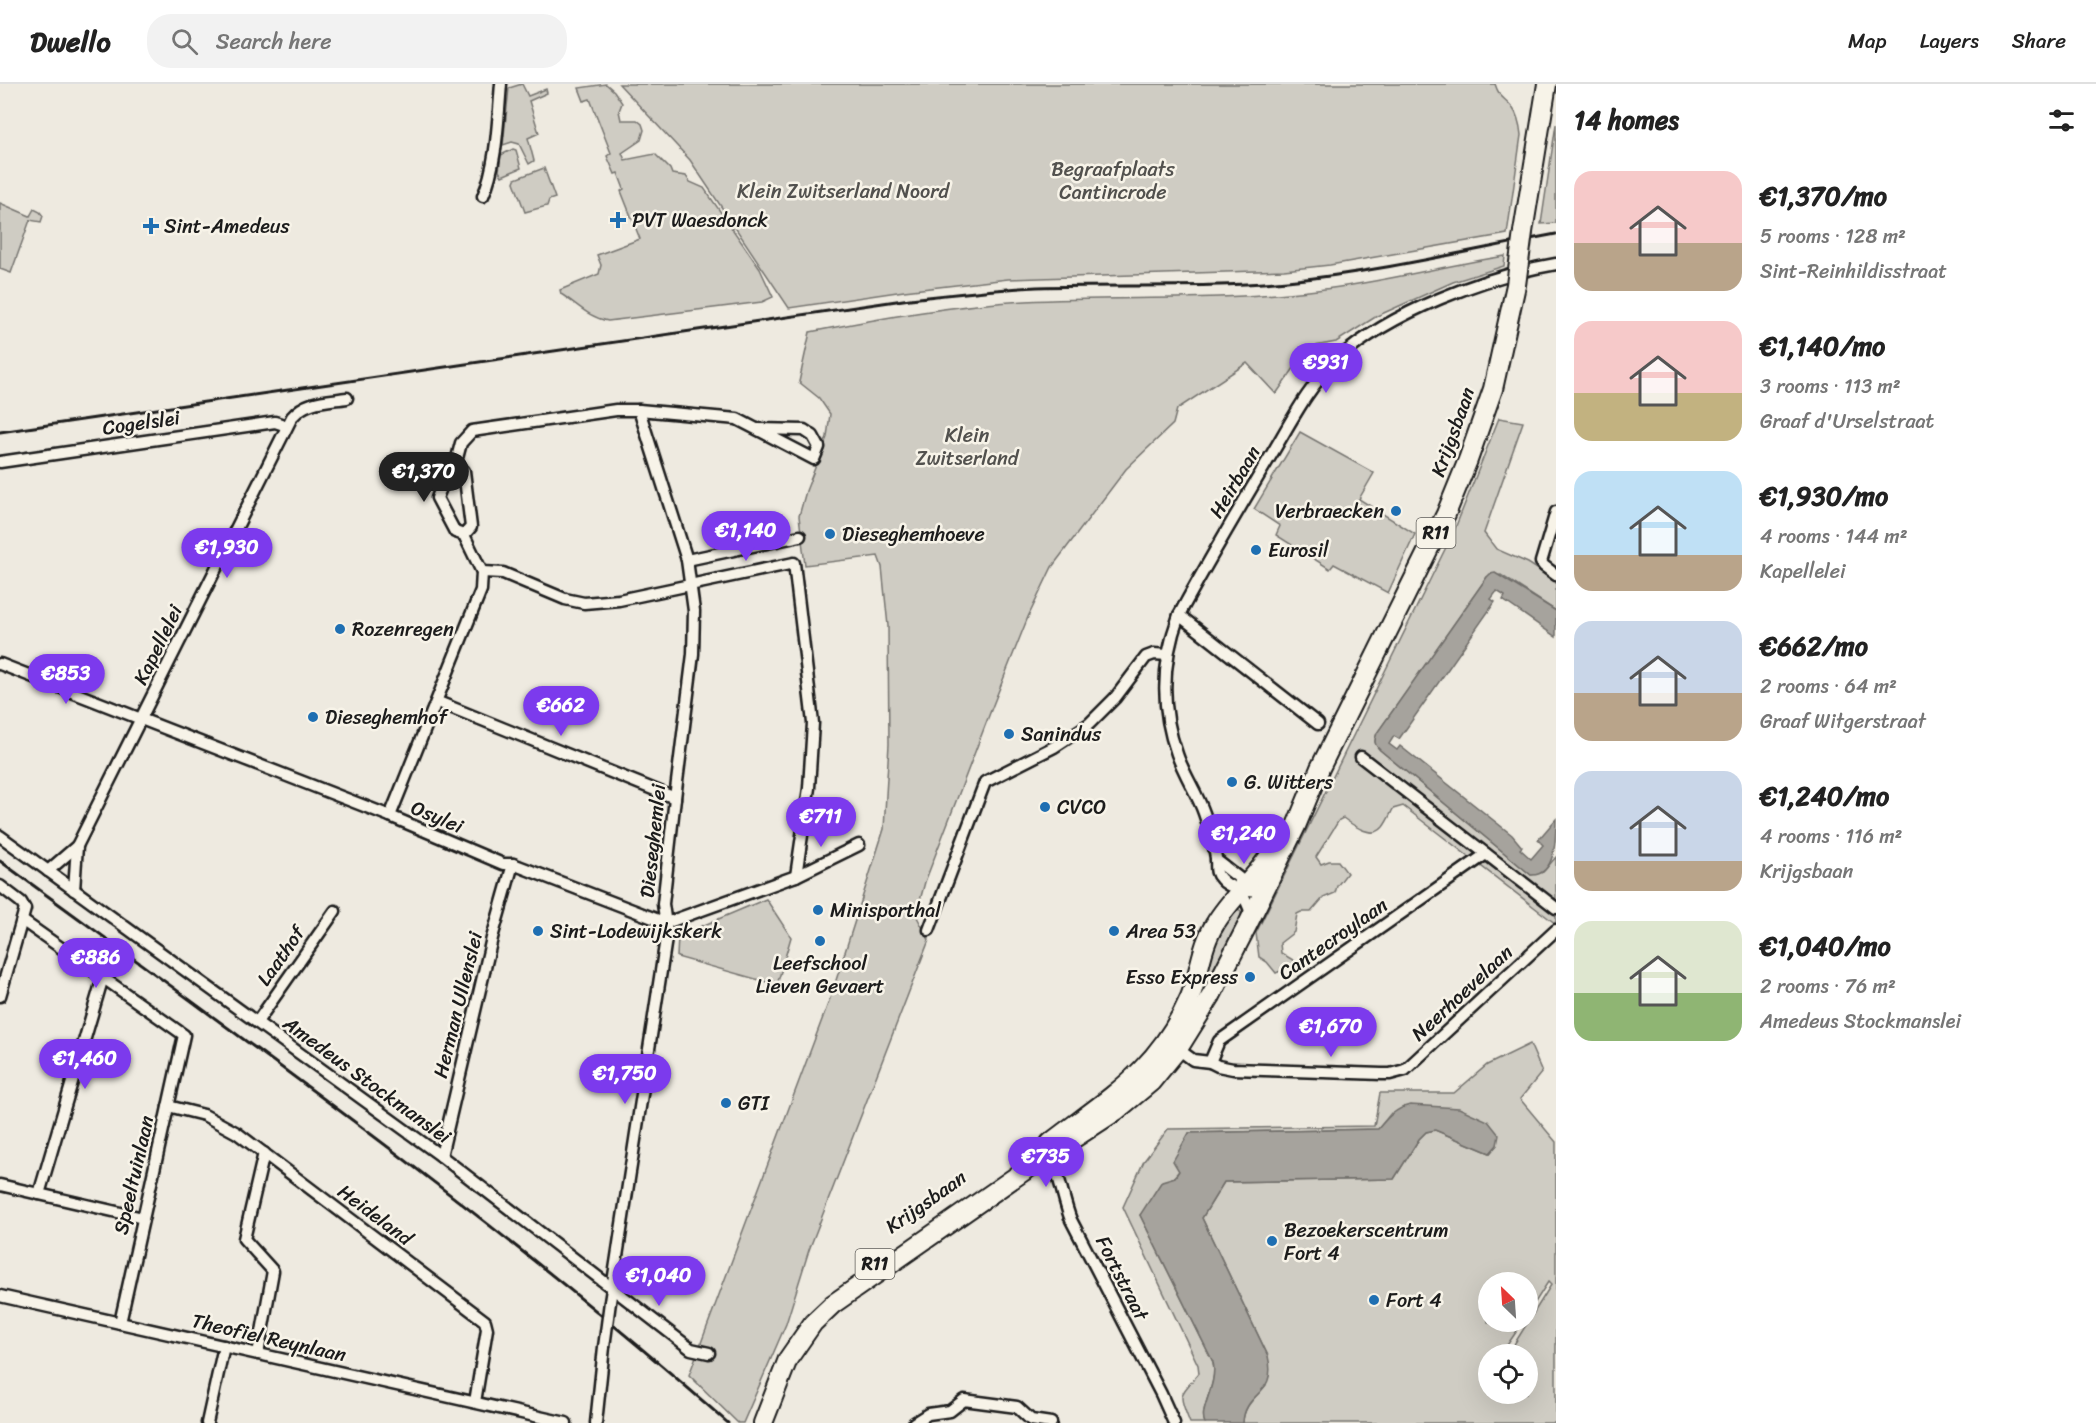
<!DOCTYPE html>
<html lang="en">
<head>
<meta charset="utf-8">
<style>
  body { margin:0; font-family:Sriracha,sans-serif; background:#f2f2f2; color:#222; height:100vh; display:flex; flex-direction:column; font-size:22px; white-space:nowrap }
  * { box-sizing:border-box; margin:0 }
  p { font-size:20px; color:#767676 }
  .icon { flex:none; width:33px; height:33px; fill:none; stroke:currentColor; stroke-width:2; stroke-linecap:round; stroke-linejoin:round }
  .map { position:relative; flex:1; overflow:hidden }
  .drawer { display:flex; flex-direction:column; background:#fff; width:540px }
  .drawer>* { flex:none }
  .needle { width:39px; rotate:335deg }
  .tools { position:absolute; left:1478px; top:1188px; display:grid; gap:12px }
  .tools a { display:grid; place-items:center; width:60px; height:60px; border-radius:50%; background:#fff; box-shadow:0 6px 24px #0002; font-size:30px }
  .price { position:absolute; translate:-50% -51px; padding:0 14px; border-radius:21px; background:#7c3aed; color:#fff; font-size:20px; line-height:39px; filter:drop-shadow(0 2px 3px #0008) }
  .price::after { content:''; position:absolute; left:50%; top:36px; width:18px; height:14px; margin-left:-9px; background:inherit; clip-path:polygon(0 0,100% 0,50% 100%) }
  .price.active { background:#222; color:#fff }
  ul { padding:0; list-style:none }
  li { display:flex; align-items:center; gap:18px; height:150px; padding:0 18px }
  li span { display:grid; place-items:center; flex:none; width:168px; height:120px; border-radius:18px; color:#555 }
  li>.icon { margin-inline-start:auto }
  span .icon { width:72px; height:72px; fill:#fffc; stroke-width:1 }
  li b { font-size:26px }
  h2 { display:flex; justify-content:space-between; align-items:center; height:72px; padding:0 18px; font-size:26px }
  header { display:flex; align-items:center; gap:36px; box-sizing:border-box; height:84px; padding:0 30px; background:#fff; border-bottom:2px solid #e0e0e0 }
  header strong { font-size:28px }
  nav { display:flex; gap:33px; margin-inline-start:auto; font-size:21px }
  .search { width:420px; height:54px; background:#f2f2f2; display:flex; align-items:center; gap:15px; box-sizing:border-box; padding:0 21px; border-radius:24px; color:#767676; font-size:22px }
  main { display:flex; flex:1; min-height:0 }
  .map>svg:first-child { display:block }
  .green { fill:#cfccc3; stroke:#767470; stroke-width:1.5; fill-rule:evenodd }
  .water { fill:#a6a39d; stroke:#6f6d69; stroke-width:1.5 }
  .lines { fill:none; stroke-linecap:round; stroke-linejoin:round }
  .street-casing { stroke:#1c1c1c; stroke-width:15 }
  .primary-casing { stroke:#1c1c1c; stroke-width:22 }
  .street { stroke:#f7f3e8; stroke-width:10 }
  .primary { stroke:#f7f3e8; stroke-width:18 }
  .rail { stroke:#1c1c1c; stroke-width:3 }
  .street-bridge-casing { stroke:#1c1c1c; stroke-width:15; stroke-linecap:butt }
  .primary-bridge-casing { stroke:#1c1c1c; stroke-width:22; stroke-linecap:butt }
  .street-bridge { stroke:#f7f3e8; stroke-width:10 }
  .primary-bridge { stroke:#f7f3e8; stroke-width:18 }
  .poi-dot { fill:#1f6fb2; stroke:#f7f3e8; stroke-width:2 }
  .labels { text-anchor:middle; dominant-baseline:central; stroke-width:5; stroke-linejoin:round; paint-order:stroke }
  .shield { fill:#f7f3e8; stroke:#5e5c59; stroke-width:1.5 }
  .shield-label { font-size:18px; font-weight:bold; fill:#1c1c1c }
  .park-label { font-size:20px; fill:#52514e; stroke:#f7f3e8 }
  .poi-label { font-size:20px; fill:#1c1c1c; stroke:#f7f3e8; text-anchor:start }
  .street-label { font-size:20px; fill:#1c1c1c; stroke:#f7f3e8 }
</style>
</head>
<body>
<header>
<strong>Dwello</strong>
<div class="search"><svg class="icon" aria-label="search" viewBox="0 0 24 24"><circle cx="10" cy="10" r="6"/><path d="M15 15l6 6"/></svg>Search here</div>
<nav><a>Map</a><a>Layers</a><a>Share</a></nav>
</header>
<main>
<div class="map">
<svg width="1556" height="1339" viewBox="0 0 1556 1339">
  <rect width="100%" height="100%" fill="#eeeae0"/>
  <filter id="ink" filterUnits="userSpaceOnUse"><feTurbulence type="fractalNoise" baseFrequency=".0167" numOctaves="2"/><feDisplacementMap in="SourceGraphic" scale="12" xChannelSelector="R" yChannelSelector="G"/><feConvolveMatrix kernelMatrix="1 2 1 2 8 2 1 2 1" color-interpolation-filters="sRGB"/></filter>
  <g filter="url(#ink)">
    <g class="green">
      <path d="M 522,0 L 528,12 L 546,5 L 547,9 L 529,17 L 539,49 L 528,54 L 534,77 L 529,80 L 519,60 L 512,58 L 503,61 L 509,4 Z"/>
      <path d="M 606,0 L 614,7 L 622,19 L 619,27 L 621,36 L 637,36 L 642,40 L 644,46 L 641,56 L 622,69 L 625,76 L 655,70 L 670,85 L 672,90 L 686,92 L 690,98 L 704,104 L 760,185 L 773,213 L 762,218 L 608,237 C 589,234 577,220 561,210 L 560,206 L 599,190 L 601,181 L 597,171 L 640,155 L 621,107 L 624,105 L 618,89 L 615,90 L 607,72 L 611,69 L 590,15 L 584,17 L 579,4 Z"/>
      <path d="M 619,0 L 1495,0 C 1500,15 1503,12 1512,23 C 1518,31 1520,41 1521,51 L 1507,150 L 1330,181 L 1284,186 L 1008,195 L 904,207 L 789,224 L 690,76 Z"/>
      <path d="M 1556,40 L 1556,139 L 1541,140 Z"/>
      <path d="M 513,65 L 516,66 L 521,84 L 502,92 L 499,87 L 501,71 Z"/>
      <path d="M 544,84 L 555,114 L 549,116 L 547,122 L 525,128 L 514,98 L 515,95 Z"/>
      <path d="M 0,119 L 30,132 L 34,125 L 40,128 L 43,132 L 41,138 L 30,136 L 11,189 L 0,185 Z"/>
      <path d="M 1505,172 L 1504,182 L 1453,198 L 1377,232 L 1336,258 L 1315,262 L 1299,277 L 1276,310 L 1247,279 L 1177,325 L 1173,340 L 1126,385 L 1052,483 L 1028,533 L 993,621 L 925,798 L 916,831 L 929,856 L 809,1166 L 786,1240 L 743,1339 L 738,1339 L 689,1291 L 832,909 L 884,745 L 889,660 L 888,542 L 882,483 L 878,472 L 805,481 L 799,432 L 806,407 L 827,353 L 830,330 L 819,314 L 799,298 L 810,248 C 882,234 953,221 1026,217 C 1123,212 1220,218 1317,206 C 1380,199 1442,182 1505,172 Z"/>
      <path d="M 1499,334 L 1523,338 L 1484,449 L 1496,465 L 1528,479 L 1556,497 L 1556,527 L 1501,491 L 1487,493 L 1377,649 C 1374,657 1374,660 1380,666 L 1531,791 L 1543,788 L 1556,773 L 1556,840 L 1403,722 L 1393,725 C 1390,731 1387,738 1383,743 C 1372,756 1353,741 1343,734 L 1339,736 L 1316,773 L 1321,780 L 1329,777 L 1338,777 L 1347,789 L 1337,802 L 1335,809 L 1323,814 L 1311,828 L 1301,828 L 1297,830 L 1294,848 L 1280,859 L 1281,869 L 1298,879 L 1276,889 L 1267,878 L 1259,873 L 1256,849 L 1454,447 Z"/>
      <path d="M 1300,348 L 1374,389 L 1359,415 L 1415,450 L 1388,509 L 1334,480 L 1330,485 L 1276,451 L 1280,442 L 1254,425 Z"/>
      <path d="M 766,815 L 791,853 L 777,901 L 677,873 L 678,852 Z"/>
      <path d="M 1235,823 L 1241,827 L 1241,836 L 1190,934 L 1135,1003 L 1211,854 Z"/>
      <path d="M 1530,960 L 1542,988 L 1520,1015 L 1556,1058 L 1556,1339 L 1243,1339 C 1243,1322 1256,1313 1266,1301 L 1268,1272 L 1202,1134 L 1224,1098 L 1394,1095 L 1419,1055 L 1426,1048 L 1435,1046 L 1490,1069 L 1497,1061 L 1391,1029 L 1378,1045 L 1189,1049 L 1179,1087 L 1140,1131 L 1213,1278 C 1218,1302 1198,1324 1205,1339 L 1190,1339 C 1178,1308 1178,1314 1199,1289 L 1198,1281 L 1123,1123 L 1144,1077 L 1168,1045 L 1374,1042 L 1380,1009 L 1454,1009 L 1487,981 ZM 1488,1198 L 1527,1198 L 1527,1231 L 1548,1198 L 1551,1201 L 1508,1270 L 1527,1270 L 1527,1310 L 1488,1310 L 1488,1270 L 1501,1270 L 1523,1238 L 1488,1238 Z"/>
    </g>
    <g class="water">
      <path d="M 1495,489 L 1556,527 L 1556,553 L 1503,516 L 1505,512 L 1497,507 L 1491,515 L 1495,518 L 1399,655 L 1394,652 L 1389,660 L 1397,666 L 1400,662 L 1512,751 L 1522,763 L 1520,765 L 1531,775 L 1543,761 L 1538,756 L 1556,735 C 1556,754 1556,792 1531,791 L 1380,666 C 1374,660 1374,657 1377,649 L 1487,493 L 1490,490 Z"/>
      <path d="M 1410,1021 L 1459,1024 L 1488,1037 L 1499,1051 L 1497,1061 L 1490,1069 L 1435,1046 L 1426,1048 L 1419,1055 L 1394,1095 L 1224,1098 L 1202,1134 L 1268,1272 C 1278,1313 1244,1306 1243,1339 L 1205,1339 C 1198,1325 1218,1302 1213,1278 L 1140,1131 L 1162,1097 L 1175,1093 L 1179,1087 L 1173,1077 L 1189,1049 L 1378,1045 C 1388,1033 1395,1025 1410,1021 Z"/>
    </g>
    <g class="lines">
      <defs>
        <g id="street">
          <path d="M 483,112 C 497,81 498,34 501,0"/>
          <path d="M 0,378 L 275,338 L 287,342"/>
          <path d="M 456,378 L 461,359 L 472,347 L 616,326 L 639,326 L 737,335 L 814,375 L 819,363 L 813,352 L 804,346 L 758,345"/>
          <path d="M 456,378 L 464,387 L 471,443 L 464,451"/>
          <path d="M 1556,428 L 1541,478 L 1544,482 L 1556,491"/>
          <path d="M 687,476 L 800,452"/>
          <path d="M 482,488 L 503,489 L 565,515 L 584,519 L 619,516 L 794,479 L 813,639 L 809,704 L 796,792"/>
          <path d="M 1179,531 L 1318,640"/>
          <path d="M 0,580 L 390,732 L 503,780 L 513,780 L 666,839 L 796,792 L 859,761"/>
          <path d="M 438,618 L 675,714"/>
          <path d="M 1361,673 L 1556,824"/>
          <path d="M 390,732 L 481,506 L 482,488 L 464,451 L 455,448 L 437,414 L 449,384 L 456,378"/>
          <path d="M 0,752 L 441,1072 L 691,1265 L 709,1269"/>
          <path d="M 1216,776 L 1239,794 L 1241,805 L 1252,831"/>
          <path d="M 48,787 L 77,762 L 292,333 C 306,316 327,317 347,314"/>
          <path d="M 0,802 L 21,818 L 25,825 L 0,912"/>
          <path d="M 74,806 L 77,762"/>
          <path d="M 1264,807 C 1250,806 1231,807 1221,795 C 1214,788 1217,783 1216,774 C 1214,760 1209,743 1204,729 C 1197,709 1184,691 1177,670 C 1160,623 1162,577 1179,531 C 1208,477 1239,425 1270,373 C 1290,340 1308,302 1337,276 C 1390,228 1486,192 1556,180"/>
          <path d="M 23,837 L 184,951 L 120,1239"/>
          <path d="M 929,846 L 985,698 L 1054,663 L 1089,640 L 1115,614 L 1146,573 L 1154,570 L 1167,571"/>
          <path d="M 257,938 L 335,827"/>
          <path d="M 1178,965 L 1193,976 L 1210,978 L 1218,982 L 1233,985 L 1382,990 L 1390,990 L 1405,986 L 1556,846"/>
          <path d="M 1210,978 L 1219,957 L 1486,770"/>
          <path d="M 168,1022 L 204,1031 L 237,1049 L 485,1237 L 487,1245 L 475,1318"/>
          <path d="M 1046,1066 C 1060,1087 1062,1113 1071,1136 L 1161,1310 L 1174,1339"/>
          <path d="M 441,1072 L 492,854 L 513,780"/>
          <path d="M 0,1101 L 143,1134"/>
          <path d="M 39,1110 L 103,893"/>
          <path d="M 0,1212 L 566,1339"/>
          <path d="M 610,1218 L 667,848 L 663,820 L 675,714 L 693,570 L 694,527 L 687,476 L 639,326"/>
          <path d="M 258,1270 L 273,1187 L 244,1155 L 264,1069"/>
          <path d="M 207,1339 L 224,1262"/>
          <path d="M 596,1339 L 604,1263"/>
          <path d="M 914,1339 L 928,1330 L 950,1327 L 964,1316 L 1017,1323 L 1031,1336 L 1051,1339"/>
        </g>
        <g id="primary">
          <path d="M 1523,148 L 1547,0"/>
          <path d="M 1050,1059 C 1109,1013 1158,987 1190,913 C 1200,889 1201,862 1215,840 C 1232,811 1260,791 1276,761"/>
          <path d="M 763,1339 L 788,1275 L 813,1239 L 833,1220 L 1024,1087 L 1116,1027 L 1151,998 L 1178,965 L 1211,912 L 1247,842 L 1296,742 L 1320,684 L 1446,430 L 1468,376 L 1493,305 L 1516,201"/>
        </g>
      </defs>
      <use href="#street" class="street-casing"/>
      <use href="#primary" class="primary-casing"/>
      <use href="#street" class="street"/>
      <use href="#primary" class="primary"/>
      <g class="rail">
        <path d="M 0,348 L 910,215 C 952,210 994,205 1037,203 C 1120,200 1204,205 1287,197 C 1377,188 1467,167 1556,150"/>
        <path d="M 0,777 C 247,958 498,1136 728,1339"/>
      </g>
      <defs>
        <path id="street-bridge" d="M 604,1263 L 610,1218"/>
        <path id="primary-bridge" d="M 1516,201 L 1523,148"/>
      </defs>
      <use href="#street-bridge" class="street-bridge-casing"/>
      <use href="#primary-bridge" class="primary-bridge-casing"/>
      <use href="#street-bridge" class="street-bridge"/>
      <use href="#primary-bridge" class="primary-bridge"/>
    </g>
  </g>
  <g class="poi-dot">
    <path d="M615 127h6v6h6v6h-6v6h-6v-6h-6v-6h6z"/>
    <path d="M148 133h6v6h6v6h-6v6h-6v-6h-6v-6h6z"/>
    <circle cx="1396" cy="427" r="6"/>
    <circle cx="830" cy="450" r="6"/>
    <circle cx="1256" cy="466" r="6"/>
    <circle cx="340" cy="545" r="6"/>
    <circle cx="313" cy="633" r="6"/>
    <circle cx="1009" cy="650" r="6"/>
    <circle cx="1232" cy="698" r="6"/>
    <circle cx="1045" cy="723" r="6"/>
    <circle cx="818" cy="826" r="6"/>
    <circle cx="538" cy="847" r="6"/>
    <circle cx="1114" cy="847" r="6"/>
    <circle cx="820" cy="857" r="6"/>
    <circle cx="1250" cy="893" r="6"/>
    <circle cx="726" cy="1019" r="6"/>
    <circle cx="1272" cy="1157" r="6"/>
    <circle cx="1374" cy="1216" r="6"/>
  </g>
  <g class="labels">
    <g class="shield">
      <rect x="1416.5" y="434" width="39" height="30" rx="4.5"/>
      <rect x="855.5" y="1165" width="39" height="30" rx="4.5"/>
    </g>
    <g class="shield-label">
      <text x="1436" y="449">R11</text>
      <text x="875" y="1180">R11</text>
    </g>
    <g class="park-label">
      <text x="1113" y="85">Begraafplaats<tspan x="1113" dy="23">Cantincrode</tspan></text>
      <text x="843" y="107">Klein Zwitserland Noord</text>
      <text x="967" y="351">Klein<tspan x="967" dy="23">Zwitserland</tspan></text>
    </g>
    <g class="poi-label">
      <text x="632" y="136">PVT Waesdonck</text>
      <text x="164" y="142">Sint-Amedeus</text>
      <text x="1384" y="427" text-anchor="end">Verbraecken</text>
      <text x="842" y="450">Dieseghemhoeve</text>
      <text x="1268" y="466">Eurosil</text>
      <text x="352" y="545">Rozenregen</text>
      <text x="325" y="633">Dieseghemhof</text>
      <text x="1021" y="650">Sanindus</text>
      <text x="1244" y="698">G. Witters</text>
      <text x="1057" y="723">CVCO</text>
      <text x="830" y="826">Minisporthal</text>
      <text x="550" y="847">Sint-Lodewijkskerk</text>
      <text x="1126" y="847">Area 53</text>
      <text x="820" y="879" text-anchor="middle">Leefschool<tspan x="820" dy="23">Lieven Gevaert</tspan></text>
      <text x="1238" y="893" text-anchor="end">Esso Express</text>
      <text x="738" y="1019">GTI</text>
      <text x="1284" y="1146">Bezoekerscentrum<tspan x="1284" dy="23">Fort 4</tspan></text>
      <text x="1386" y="1216">Fort 4</text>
    </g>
    <g class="street-label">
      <text transform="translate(141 339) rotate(-8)">Cogelslei</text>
      <text transform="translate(1453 348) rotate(-70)">Krijgsbaan</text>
      <text transform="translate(1235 398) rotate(-59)">Heirbaan</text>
      <text transform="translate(158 561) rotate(-64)">Kapellelei</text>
      <text transform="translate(437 733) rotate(23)">Osylei</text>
      <text transform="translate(653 757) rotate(-84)">Dieseghemlei</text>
      <text transform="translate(1333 855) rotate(-35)">Cantecroylaan</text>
      <text transform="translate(281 872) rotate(-55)">Laathof</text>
      <text transform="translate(1462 909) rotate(-43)">Neerhoevelaan</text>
      <text transform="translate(458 921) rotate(-76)">Herman Ullenslei</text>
      <text transform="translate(367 996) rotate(36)">Amedeus Stockmanslei</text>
      <text transform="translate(134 1091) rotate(-77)">Speeltuinlaan</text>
      <text transform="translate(926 1118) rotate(-35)">Krijgsbaan</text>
      <text transform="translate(375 1131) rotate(37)">Heideland</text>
      <text transform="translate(1122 1194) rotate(63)">Fortstraat</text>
      <text transform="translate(269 1254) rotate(13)">Theofiel Reynlaan</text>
    </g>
  </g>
</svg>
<div class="tools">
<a><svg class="needle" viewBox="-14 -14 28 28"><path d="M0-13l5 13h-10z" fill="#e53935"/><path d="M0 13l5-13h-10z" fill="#767676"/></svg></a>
<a><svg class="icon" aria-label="locate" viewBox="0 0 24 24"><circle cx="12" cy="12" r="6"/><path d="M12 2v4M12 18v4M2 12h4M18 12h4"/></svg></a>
</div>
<b class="price" style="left:1326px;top:310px">€931</b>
<b class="price active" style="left:424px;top:419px">€1,370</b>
<b class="price" style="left:746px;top:478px">€1,140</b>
<b class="price" style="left:227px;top:495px">€1,930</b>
<b class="price" style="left:66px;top:621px">€853</b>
<b class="price" style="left:561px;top:653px">€662</b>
<b class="price" style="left:821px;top:764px">€711</b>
<b class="price" style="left:1244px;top:781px">€1,240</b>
<b class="price" style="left:96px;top:905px">€886</b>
<b class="price" style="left:1331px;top:974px">€1,670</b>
<b class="price" style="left:85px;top:1006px">€1,460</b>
<b class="price" style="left:625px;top:1021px">€1,750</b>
<b class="price" style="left:1046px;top:1104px">€735</b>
<b class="price" style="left:659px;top:1223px">€1,040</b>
</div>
<section class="drawer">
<h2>14 homes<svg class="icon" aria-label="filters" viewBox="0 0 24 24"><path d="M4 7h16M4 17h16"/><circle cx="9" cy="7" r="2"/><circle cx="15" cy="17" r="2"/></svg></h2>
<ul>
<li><span style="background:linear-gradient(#f6c9c9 60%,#b9a48a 0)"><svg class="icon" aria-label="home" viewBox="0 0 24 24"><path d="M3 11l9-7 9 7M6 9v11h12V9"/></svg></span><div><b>€1,370/mo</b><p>5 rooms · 128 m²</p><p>Sint-Reinhildisstraat</p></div></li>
<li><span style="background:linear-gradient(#f6c9c9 60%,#c2b280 0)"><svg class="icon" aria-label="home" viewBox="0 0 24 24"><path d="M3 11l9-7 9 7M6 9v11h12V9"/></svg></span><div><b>€1,140/mo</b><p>3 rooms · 113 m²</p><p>Graaf d'Urselstraat</p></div></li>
<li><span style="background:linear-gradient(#bfe0f5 70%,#b9a48a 0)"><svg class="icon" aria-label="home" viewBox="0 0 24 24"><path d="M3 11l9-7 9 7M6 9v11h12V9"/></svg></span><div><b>€1,930/mo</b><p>4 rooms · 144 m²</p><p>Kapellelei</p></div></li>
<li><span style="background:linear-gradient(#c9d6e8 60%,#b9a48a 0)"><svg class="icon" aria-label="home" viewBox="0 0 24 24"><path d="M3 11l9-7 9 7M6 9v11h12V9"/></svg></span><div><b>€662/mo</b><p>2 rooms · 64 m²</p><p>Graaf Witgerstraat</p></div></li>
<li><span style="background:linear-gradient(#c9d6e8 75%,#b9a48a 0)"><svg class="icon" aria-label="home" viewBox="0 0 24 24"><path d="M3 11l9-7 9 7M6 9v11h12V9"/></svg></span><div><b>€1,240/mo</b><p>4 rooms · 116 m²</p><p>Krijgsbaan</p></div></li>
<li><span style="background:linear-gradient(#dfe7d0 60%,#8fb573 0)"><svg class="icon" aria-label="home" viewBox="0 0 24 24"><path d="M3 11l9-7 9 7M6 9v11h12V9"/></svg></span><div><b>€1,040/mo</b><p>2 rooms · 76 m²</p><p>Amedeus Stockmanslei</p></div></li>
</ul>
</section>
</main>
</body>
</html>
